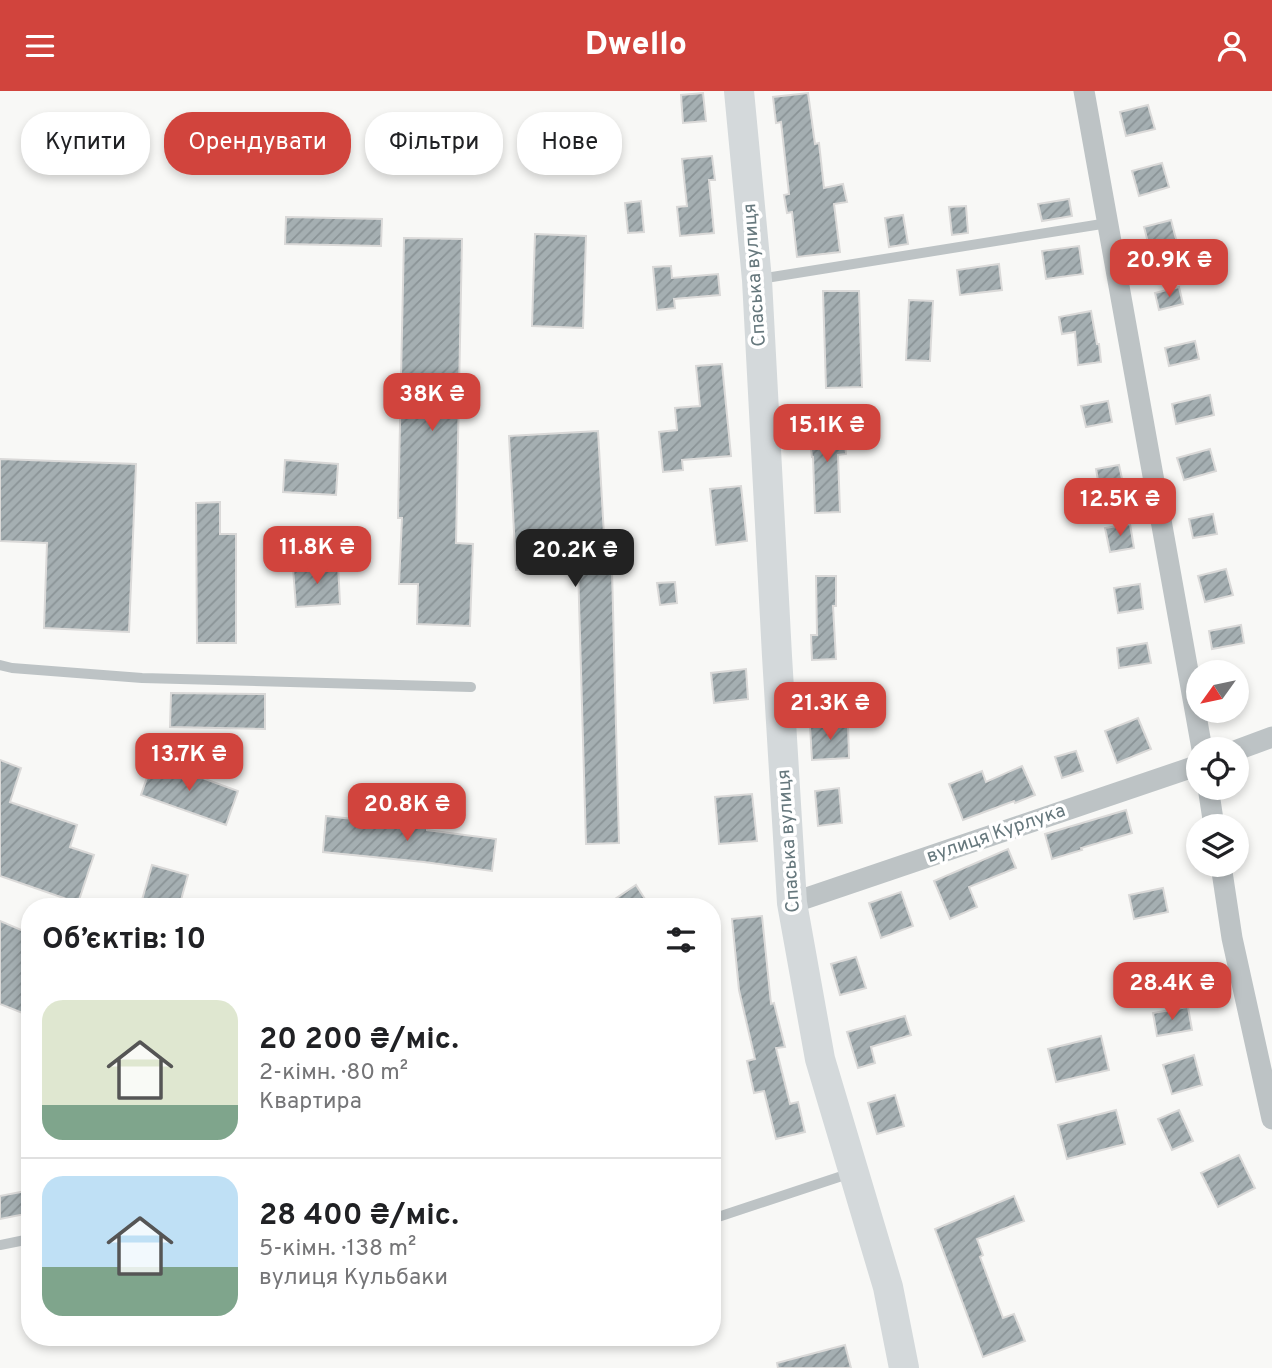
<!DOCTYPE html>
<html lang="uk">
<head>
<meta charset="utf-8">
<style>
  body { margin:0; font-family:Overpass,sans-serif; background:#f6f6f6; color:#202124; height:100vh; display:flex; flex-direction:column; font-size:26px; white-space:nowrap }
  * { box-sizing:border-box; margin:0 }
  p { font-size:23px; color:#757577 }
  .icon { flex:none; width:38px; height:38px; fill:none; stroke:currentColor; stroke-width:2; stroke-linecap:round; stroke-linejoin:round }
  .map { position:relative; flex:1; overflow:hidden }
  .sheet { position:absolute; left:21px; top:807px; width:700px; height:448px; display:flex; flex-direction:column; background:#fff; border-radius:28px; box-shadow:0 4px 10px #0003 }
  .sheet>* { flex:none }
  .banner { position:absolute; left:21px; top:21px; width:700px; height:63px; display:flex; gap:14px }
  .needle { width:46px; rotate:237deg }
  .controls { position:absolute; left:1186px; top:569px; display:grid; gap:14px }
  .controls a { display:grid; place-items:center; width:63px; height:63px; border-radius:50%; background:#fff; box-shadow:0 4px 10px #0003; font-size:35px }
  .price { position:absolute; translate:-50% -60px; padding:0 16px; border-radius:14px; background:#d1443d; color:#fff; font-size:23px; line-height:46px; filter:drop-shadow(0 2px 4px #0008) }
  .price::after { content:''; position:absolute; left:50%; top:42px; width:21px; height:16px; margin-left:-10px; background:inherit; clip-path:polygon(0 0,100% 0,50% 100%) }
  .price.active { background:#222; color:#fff }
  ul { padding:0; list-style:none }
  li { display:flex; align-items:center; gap:21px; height:175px; padding:0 21px }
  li+li { border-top:2px solid #e0e0e0 }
  li span { display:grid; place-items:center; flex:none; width:196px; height:140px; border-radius:21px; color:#555 }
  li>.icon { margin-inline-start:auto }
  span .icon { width:84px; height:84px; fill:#fffc; stroke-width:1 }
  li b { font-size:30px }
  h2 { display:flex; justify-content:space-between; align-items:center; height:84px; padding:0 21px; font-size:30px }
  .pill { padding:0 24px; border-radius:28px; background:#fff; box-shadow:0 4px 10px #0003; font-size:24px; line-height:63px }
  .pill.active { background:#d1443d; color:#fff }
  header { display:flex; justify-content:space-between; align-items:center; height:91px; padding:0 21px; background:#d1443d; color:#fff; font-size:32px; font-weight:800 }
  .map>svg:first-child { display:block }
  .building { fill:url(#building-hatch); stroke:#dad9d8; stroke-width:2 }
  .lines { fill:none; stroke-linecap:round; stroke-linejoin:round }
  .lane { stroke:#bdc3c5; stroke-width:10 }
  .street { stroke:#bdc3c5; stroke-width:21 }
  .secondary { stroke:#d4d9db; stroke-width:30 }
  .labels { text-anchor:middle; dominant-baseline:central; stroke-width:7; stroke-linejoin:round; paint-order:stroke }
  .street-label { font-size:19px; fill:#66787d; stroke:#fff }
</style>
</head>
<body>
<header><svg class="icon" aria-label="menu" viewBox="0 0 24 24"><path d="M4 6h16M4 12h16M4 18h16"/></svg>Dwello<svg class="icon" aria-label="person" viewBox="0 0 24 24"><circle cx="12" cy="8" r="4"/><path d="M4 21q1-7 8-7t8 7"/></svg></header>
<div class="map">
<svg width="1272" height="1277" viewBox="0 0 1272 1277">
  <defs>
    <pattern id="building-hatch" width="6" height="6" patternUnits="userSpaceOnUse" patternTransform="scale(1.75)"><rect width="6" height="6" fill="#a5afb2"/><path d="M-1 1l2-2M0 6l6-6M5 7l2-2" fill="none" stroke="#8a9396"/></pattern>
  </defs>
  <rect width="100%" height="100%" fill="#f8f8f6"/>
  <g class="building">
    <path d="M 703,2 L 706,30 L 683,32 L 681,4 Z"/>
    <path d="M 808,2 L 815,53 L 819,52 L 824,97 L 843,93 L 847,111 L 834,113 L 840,161 L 797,166 L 792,121 L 787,122 L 784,104 L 789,103 L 781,31 L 776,32 L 773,6 Z"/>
    <path d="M 1148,14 L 1155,38 L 1126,45 L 1120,21 Z"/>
    <path d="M 712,65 L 715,89 L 709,89 L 714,142 L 680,145 L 677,116 L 687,115 L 682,68 Z"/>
    <path d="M 1162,72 L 1169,96 L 1139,105 L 1132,80 Z"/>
    <path d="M 1069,108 L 1072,125 L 1042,130 L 1038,113 Z"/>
    <path d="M 641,110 L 644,141 L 628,142 L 625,112 Z"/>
    <path d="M 966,115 L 968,142 L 952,144 L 949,116 Z"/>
    <path d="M 903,124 L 908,153 L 889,156 L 885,127 Z"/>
    <path d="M 286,126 L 382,128 L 381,155 L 285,153 Z"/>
    <path d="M 1171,129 L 1177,152 L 1150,159 L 1144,136 Z"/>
    <path d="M 535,143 L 586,145 L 583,237 L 532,235 Z"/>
    <path d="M 404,147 L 462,148 L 456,452 L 473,453 L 470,535 L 417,533 L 418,493 L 399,493 L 402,427 L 398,427 Z"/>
    <path d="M 1079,155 L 1083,183 L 1046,188 L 1042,160 Z"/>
    <path d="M 999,173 L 1002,199 L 960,204 L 957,179 Z"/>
    <path d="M 671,175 L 672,187 L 718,183 L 720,204 L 674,208 L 675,217 L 657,219 L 653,176 Z"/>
    <path d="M 1179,196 L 1183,213 L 1159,219 L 1155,202 Z"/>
    <path d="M 823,200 L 859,200 L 862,296 L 826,297 Z"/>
    <path d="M 909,209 L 933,210 L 930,270 L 906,269 Z"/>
    <path d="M 1091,220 L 1097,253 L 1099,253 L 1101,271 L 1078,274 L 1075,241 L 1062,243 L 1059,226 Z"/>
    <path d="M 1195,250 L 1199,268 L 1169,275 L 1165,257 Z"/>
    <path d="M 722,273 L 731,365 L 682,369 L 683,379 L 663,381 L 659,341 L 677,339 L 675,317 L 700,315 L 696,275 Z"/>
    <path d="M 1210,304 L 1214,324 L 1176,333 L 1172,313 Z"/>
    <path d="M 1108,310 L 1112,331 L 1086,336 L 1081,315 Z"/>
    <path d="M 843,330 L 846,363 L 838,364 L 840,421 L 815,422 L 813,366 L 812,366 L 808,333 Z"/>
    <path d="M 598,340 L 606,479 L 612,479 L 619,752 L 586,753 L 578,476 L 516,479 L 509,345 Z"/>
    <path d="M 1210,358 L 1216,380 L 1184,389 L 1177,367 Z"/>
    <path d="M 0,368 L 136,373 L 129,541 L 44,537 L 47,452 L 0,450 Z"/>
    <path d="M 285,369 L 338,373 L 336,404 L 283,401 Z"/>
    <path d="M 1119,374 L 1124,397 L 1100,401 L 1096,378 Z"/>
    <path d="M 741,395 L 747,450 L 716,454 L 710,398 Z"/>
    <path d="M 220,411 L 220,443 L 236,443 L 236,552 L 197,552 L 196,412 Z"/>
    <path d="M 1213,423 L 1217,443 L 1193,447 L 1189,428 Z"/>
    <path d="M 1130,433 L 1134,457 L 1110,461 L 1105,437 Z"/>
    <path d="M 338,473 L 340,513 L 296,516 L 293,477 Z"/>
    <path d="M 1226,478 L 1233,504 L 1205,511 L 1198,485 Z"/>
    <path d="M 816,485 L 836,485 L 836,515 L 833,515 L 836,568 L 812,569 L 811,544 L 817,544 Z"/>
    <path d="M 675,491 L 677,512 L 660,514 L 657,492 Z"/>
    <path d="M 1140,493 L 1143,518 L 1118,522 L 1114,497 Z"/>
    <path d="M 1241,534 L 1244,552 L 1212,558 L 1209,540 Z"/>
    <path d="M 1147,552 L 1151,572 L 1119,577 L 1117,557 Z"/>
    <path d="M 746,578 L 748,608 L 714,612 L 711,582 Z"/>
    <path d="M 171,602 L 265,603 L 265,638 L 170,636 Z"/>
    <path d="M 1138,627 L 1151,658 L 1117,672 L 1105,640 Z"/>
    <path d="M 848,633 L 849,667 L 812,669 L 810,635 Z"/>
    <path d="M 1076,660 L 1083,680 L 1062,687 L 1055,666 Z"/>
    <path d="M 0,669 L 21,677 L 10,711 L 77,734 L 70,756 L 94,764 L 78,812 L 0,785 Z"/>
    <path d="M 153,669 L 238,700 L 226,734 L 141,704 Z"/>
    <path d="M 1022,675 L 1035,704 L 1015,712 L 1014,710 L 963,729 L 949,693 L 982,680 L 986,691 Z"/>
    <path d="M 839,697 L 842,732 L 818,735 L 815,700 Z"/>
    <path d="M 752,703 L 757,750 L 719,753 L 715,706 Z"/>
    <path d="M 1126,719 L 1132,742 L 1081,757 L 1082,759 L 1052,768 L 1045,743 Z"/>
    <path d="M 326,725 L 427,736 L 427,739 L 496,748 L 492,780 L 424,771 L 323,761 Z"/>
    <path d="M 1008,758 L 1016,777 L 969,796 L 977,816 L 950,828 L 934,790 Z"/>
    <path d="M 152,774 L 188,784 L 179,816 L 140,816 Z"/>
    <path d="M 636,794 L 650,816 L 603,816 Z"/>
    <path d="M 1163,797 L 1168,821 L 1134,828 L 1129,804 Z"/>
    <path d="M 901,801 L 913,835 L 881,847 L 869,812 Z"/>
    <path d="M 762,825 L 771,913 L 774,912 L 785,956 L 776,957 L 790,1013 L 798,1011 L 805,1041 L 776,1048 L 764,1000 L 754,1002 L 747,970 L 755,968 L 739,899 L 732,828 Z"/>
    <path d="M 0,830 L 26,841 L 23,848 L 30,849 L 30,925 L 0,913 Z"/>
    <path d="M 856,866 L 866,897 L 840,904 L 831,873 Z"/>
    <path d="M 1188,916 L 1192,939 L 1157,945 L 1153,922 Z"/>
    <path d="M 905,925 L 911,944 L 871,956 L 875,972 L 858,977 L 847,941 Z"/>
    <path d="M 1101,945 L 1109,979 L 1056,991 L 1048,958 Z"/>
    <path d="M 1194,964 L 1202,994 L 1172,1003 L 1163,974 Z"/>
    <path d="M 895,1004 L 904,1035 L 877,1043 L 868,1012 Z"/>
    <path d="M 1116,1019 L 1125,1053 L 1067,1068 L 1058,1034 Z"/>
    <path d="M 1179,1019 L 1193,1050 L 1172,1059 L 1158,1028 Z"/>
    <path d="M 1239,1064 L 1255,1097 L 1218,1116 L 1201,1082 Z"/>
    <path d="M 26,1100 L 30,1122 L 0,1128 L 0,1105 Z"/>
    <path d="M 1014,1105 L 1024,1130 L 977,1148 L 983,1164 L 980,1166 L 1003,1227 L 1014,1223 L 1025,1250 L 983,1266 L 935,1138 Z"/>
    <path d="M 845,1254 L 851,1277 L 778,1277 L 777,1272 Z"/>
  </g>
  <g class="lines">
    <g class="lane">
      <path d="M 760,188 L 1108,132"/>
      <path d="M 0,574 L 12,577 L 142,587 L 471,596"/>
      <path d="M 712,1128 L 851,1082"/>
      <path d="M 0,1154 L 30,1148"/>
    </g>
    <g class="street">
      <path d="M 1084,0 L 1202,658"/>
      <path d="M 1237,659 L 1272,646"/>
      <path d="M 1208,696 L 1214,735"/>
      <path d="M 1221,774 L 1232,847 L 1272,1028"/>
      <path d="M 792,812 L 1199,674"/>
    </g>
    <path class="secondary" d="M 739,0 L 757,189 L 777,565 L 792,812 L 820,968 L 888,1196 L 904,1277"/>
  </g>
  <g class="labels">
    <g class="street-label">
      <text transform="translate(755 184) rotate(-94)">Спаська вулиця</text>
      <text transform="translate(996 743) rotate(-19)">вулиця Курлука</text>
      <text transform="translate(789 750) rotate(-94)">Спаська вулиця</text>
    </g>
  </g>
</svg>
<div class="controls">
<a><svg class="needle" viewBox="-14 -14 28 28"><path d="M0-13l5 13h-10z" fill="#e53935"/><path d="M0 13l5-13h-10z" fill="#757577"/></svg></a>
<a><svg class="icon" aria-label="locate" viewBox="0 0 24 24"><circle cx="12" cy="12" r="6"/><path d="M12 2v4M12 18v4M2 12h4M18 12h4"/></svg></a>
<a><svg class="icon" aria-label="layers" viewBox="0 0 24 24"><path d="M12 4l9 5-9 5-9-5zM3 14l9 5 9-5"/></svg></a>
</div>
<b class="price" style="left:1169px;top:208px">20.9K ₴</b>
<b class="price" style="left:432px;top:342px">38K ₴</b>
<b class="price" style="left:827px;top:373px">15.1K ₴</b>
<b class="price" style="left:1120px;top:447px">12.5K ₴</b>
<b class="price" style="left:317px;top:495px">11.8K ₴</b>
<b class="price active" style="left:575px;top:498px">20.2K ₴</b>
<b class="price" style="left:830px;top:651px">21.3K ₴</b>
<b class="price" style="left:189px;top:702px">13.7K ₴</b>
<b class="price" style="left:407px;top:752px">20.8K ₴</b>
<b class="price" style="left:1172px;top:931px">28.4K ₴</b>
<div class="banner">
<a class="pill">Купити</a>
<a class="pill active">Орендувати</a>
<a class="pill">Фільтри</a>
<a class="pill">Нове</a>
</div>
<section class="sheet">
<h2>Об’єктів: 10<svg class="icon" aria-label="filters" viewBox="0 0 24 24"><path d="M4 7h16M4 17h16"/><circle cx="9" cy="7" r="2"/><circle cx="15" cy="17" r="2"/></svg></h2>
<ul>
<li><span style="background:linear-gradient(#dfe7d0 75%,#7fa58c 0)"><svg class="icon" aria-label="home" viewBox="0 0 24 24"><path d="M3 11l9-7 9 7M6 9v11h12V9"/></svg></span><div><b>20 200 ₴/міс.</b><p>2-кімн. · 80 m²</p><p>Квартира</p></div></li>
<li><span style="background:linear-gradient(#bfe0f5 65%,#7fa58c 0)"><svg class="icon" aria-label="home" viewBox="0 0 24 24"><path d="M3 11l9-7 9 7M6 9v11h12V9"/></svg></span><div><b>28 400 ₴/міс.</b><p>5-кімн. · 138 m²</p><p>вулиця Кульбаки</p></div></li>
</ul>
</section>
</div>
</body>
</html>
